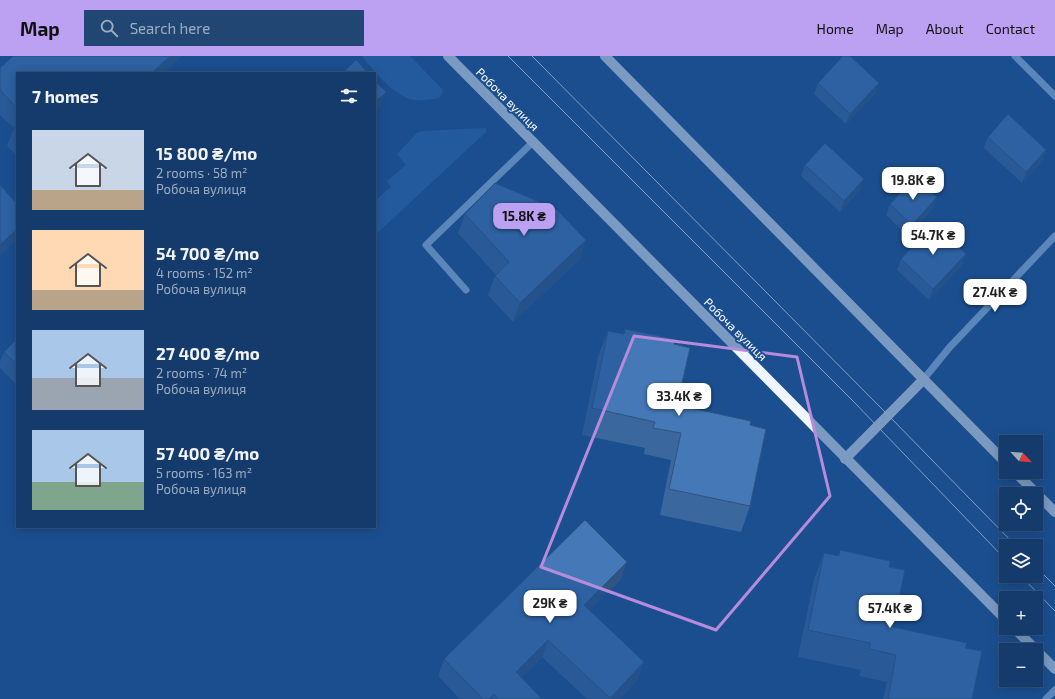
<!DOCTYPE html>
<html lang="en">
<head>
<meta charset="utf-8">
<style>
  body { margin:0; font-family:"Exo 2",sans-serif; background:#214673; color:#f1f3f6; height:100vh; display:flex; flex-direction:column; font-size:15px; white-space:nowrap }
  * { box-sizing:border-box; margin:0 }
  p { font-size:13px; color:#9dadc1 }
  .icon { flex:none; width:22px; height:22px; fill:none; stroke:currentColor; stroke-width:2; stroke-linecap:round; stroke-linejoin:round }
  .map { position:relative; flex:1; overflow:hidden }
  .panel { position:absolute; left:16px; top:16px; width:360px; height:456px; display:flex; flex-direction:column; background:#143b6b; border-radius:0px; box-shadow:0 2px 10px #0003,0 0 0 1px #33557e }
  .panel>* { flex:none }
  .needle { width:26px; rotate:116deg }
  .controls { position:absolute; left:999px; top:379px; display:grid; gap:8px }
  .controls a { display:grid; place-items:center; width:44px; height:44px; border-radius:0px; background:#143b6b; box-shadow:0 2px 10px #0003,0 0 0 1px #33557e; font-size:20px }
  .price { position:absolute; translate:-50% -34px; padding:0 9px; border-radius:8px; background:#fff; color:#222; font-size:13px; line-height:26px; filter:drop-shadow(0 1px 2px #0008) }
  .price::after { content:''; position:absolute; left:50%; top:24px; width:12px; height:9px; margin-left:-6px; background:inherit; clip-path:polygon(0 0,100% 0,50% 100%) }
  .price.current { background:#bca0f2; color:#111 }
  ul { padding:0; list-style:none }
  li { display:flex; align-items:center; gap:12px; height:100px; padding:0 16px }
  li span { display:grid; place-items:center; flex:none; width:112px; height:80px; border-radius:0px; color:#555 }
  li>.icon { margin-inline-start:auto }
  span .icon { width:48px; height:48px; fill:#fffc; stroke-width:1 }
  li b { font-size:17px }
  h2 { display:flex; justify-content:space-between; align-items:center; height:48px; padding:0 16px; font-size:17px }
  header { display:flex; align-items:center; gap:24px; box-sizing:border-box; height:56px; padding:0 20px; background:#bca0f2; color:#111 }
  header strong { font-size:19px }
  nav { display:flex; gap:22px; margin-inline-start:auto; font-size:14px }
  .search { width:280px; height:36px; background:#214673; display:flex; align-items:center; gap:10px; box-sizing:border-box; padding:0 14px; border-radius:0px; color:#9dadc1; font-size:15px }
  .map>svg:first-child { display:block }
  .green { fill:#2e69ad }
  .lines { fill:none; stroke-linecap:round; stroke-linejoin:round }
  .minor { stroke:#a9c9ee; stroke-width:7 }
  .major { stroke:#f0f6ff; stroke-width:10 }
  .tram { stroke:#fff; stroke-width:1 }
  .wall { fill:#3a679d }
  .shaded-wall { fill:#305480 }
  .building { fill:#4478b7; stroke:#305480 }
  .marked { fill:none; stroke:#b68bdc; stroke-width:3; stroke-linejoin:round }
  .labels { text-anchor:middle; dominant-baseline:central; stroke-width:4; stroke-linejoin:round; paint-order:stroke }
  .street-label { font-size:12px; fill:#fff; stroke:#1b4f8f }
</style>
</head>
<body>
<header>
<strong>Map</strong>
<div class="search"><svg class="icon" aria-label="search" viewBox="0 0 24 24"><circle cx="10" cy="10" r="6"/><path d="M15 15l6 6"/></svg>Search here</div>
<nav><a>Home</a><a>Map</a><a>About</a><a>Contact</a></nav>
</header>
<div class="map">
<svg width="1055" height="643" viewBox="0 0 1055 643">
  <rect width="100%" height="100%" fill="#1b4f8f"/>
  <g class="green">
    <path d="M 362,0 L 410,0 L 442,33 L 443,36 L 439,42 C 432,43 422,45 414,44 C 396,41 372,14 362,0 Z"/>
    <path d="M 486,72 L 486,76 L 375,179 L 375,145 L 391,131 L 387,125 L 406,109 L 397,98 L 418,76 L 424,75 Z"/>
  </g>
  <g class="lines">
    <g class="minor">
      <path d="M 1015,0 L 1055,40"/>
      <path d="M 466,234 L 426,189 L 533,86"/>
      <path d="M 923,324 L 949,292 L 1055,180"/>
      <path d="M 1046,643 L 1055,634"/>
    </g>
    <g class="major">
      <path d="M 448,0 L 1006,564"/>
      <path d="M 605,0 L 1006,407"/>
      <path d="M 845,403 L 923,324"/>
      <path d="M 1015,416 L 1055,456"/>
      <path d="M 1014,572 L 1036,594"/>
      <path d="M 1036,594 L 1055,613"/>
    </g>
    <g class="tram">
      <path d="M 508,0 L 853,345 L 1006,504"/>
      <path d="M 532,0 L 888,359 L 1016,490"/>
      <path d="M 1036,511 L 1055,530"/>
      <path d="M 1021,520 L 1055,555"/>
    </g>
  </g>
  <g class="wall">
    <path d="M 0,12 L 17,17 L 17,100 L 7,90 L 14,72 L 0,59 Z"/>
    <path d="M 818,27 L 875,38 L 846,68 L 814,38 Z"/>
    <path d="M 988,81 L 1046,94 L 1043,105 L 1022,127 L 984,92 Z"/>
    <path d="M 805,109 L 860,134 L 840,156 L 801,120 Z"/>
    <path d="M 890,148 L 933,152 L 908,180 L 886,159 Z"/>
    <path d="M 465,158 L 580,203 L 513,266 L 488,239 L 495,220 L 496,219 L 458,177 Z"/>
    <path d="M 966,198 L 962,209 L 929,244 L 897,214 L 901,203 Z"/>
    <path d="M 625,273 L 674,288 L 677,349 L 750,369 L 750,450 L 741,476 L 660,459 L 671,404 L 644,398 L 645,392 L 582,379 L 598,301 L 608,275 L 623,278 Z"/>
    <path d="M 17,283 L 17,329 L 0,312 L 0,306 L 4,296 Z"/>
    <path d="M 840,494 L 889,511 L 893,571 L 965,592 L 972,643 L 883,643 L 887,626 L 859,620 L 861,614 L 798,601 L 814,523 L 824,497 L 838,500 Z"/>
    <path d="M 621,523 L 589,554 L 644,606 L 638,623 L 620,643 L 587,643 L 542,601 L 521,622 L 542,643 L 460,643 L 438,620 L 444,603 Z"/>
  </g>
  <g class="shaded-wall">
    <path d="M 170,0 L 182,0 L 164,17 L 152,17 Z"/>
    <path d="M 879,27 L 875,38 L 846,68 L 850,58 Z"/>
    <path d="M 386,36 L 380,51 L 375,56 L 375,46 Z"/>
    <path d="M 1046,94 L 1043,105 L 1022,127 L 1026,116 Z"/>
    <path d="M 864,123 L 860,134 L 840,156 L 844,145 Z"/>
    <path d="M 937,141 L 933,152 L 908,180 L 912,169 Z"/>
    <path d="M 17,173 L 17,184 L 0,199 L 0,189 Z"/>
    <path d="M 586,184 L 580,203 L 513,266 L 520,247 Z"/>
    <path d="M 966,198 L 962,209 L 929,244 L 933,233 Z"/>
    <path d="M 627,506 L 621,523 L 578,566 L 584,549 Z"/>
    <path d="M 548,584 L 542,601 L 510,633 L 516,616 Z"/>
    <path d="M 644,606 L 638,623 L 620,643 L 610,643 Z"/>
    <path d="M 494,638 L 492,643 L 489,643 Z"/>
  </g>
  <g class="building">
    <path d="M 13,0 L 170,0 L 152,17 L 17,17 L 17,52 L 0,34 L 0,12 Z"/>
    <path d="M 843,0 L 850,0 L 879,27 L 850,58 L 818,27 Z"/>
    <path d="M 356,4 L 368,17 L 343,17 Z"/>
    <path d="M 375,25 L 386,36 L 375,46 Z"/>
    <path d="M 1008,58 L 1046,94 L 1026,116 L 988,81 Z"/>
    <path d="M 17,69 L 17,75 L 14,72 Z"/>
    <path d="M 825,87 L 864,123 L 844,145 L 805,109 Z"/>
    <path d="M 915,121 L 937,141 L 912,169 L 890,148 Z"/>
    <path d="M 495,127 L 556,153 L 586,184 L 520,247 L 495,220 L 509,206 L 465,158 Z"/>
    <path d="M 0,129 L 17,148 L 17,173 L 0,189 Z"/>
    <path d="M 933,168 L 966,198 L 933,233 L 901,203 Z"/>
    <path d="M 625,273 L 675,283 L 674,288 L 690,292 L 677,349 L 751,365 L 750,369 L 766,373 L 750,450 L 669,433 L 681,377 L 653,372 L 655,366 L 592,352 L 608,275 L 624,278 Z"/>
    <path d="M 17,283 L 17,309 L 4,296 Z"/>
    <path d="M 585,464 L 627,506 L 584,549 L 644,606 L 610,642 L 548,584 L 516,616 L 542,643 L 499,643 L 494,638 L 489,643 L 483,643 L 444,603 Z"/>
    <path d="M 840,494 L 890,505 L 889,511 L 905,514 L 893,571 L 967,587 L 965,592 L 982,595 L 972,643 L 888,643 L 896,599 L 869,593 L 870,587 L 808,574 L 824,497 L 839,500 Z"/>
  </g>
  <path d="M0 0H1055V643H0ZM 634,280 L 797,301 L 830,440 L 716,574 L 541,511 Z" fill="#1b4f8f" fill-opacity=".55" fill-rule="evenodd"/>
  <path class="marked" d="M 634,280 L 797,301 L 830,440 L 716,574 L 541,511 Z"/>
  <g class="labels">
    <g class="street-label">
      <text transform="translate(508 43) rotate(45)">Робоча вулиця</text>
      <text transform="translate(736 273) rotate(45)">Робоча вулиця</text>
    </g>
  </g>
</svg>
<div class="controls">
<a><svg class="needle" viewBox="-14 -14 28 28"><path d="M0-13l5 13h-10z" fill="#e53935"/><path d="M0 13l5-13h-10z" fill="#9dadc1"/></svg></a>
<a><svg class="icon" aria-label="locate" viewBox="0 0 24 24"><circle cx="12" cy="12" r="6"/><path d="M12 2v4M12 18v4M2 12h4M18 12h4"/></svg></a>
<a><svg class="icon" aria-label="layers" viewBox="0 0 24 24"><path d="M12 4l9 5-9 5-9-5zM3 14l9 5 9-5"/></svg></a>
<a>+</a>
<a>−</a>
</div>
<b class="price" style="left:913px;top:145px">19.8K ₴</b>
<b class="price current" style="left:524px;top:181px">15.8K ₴</b>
<b class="price" style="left:933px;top:200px">54.7K ₴</b>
<b class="price" style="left:995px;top:257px">27.4K ₴</b>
<b class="price" style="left:679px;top:361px">33.4K ₴</b>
<b class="price" style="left:550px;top:568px">29K ₴</b>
<b class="price" style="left:890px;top:573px">57.4K ₴</b>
<section class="panel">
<h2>7 homes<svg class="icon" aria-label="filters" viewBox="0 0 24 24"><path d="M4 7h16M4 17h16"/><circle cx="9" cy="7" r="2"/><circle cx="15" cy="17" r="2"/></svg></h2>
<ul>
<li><span style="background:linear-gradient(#c9d6e8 75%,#b9a48a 0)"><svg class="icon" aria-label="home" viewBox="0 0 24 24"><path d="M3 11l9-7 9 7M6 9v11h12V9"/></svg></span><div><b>15 800 ₴/mo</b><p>2 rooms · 58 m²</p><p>Робоча вулиця</p></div></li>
<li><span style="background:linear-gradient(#ffd9b3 75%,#b9a48a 0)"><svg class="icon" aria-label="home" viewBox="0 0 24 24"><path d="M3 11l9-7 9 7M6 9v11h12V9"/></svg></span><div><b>54 700 ₴/mo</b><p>4 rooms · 152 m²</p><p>Робоча вулиця</p></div></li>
<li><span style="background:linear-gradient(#a9c7e8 60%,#9aa5b1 0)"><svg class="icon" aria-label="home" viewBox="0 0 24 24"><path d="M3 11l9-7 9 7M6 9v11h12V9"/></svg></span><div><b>27 400 ₴/mo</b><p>2 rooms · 74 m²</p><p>Робоча вулиця</p></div></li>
<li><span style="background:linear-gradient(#a9c7e8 65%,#7fa58c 0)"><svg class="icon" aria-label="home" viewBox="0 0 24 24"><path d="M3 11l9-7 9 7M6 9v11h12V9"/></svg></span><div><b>57 400 ₴/mo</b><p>5 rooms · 163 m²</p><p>Робоча вулиця</p></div></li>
</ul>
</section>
</div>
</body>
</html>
